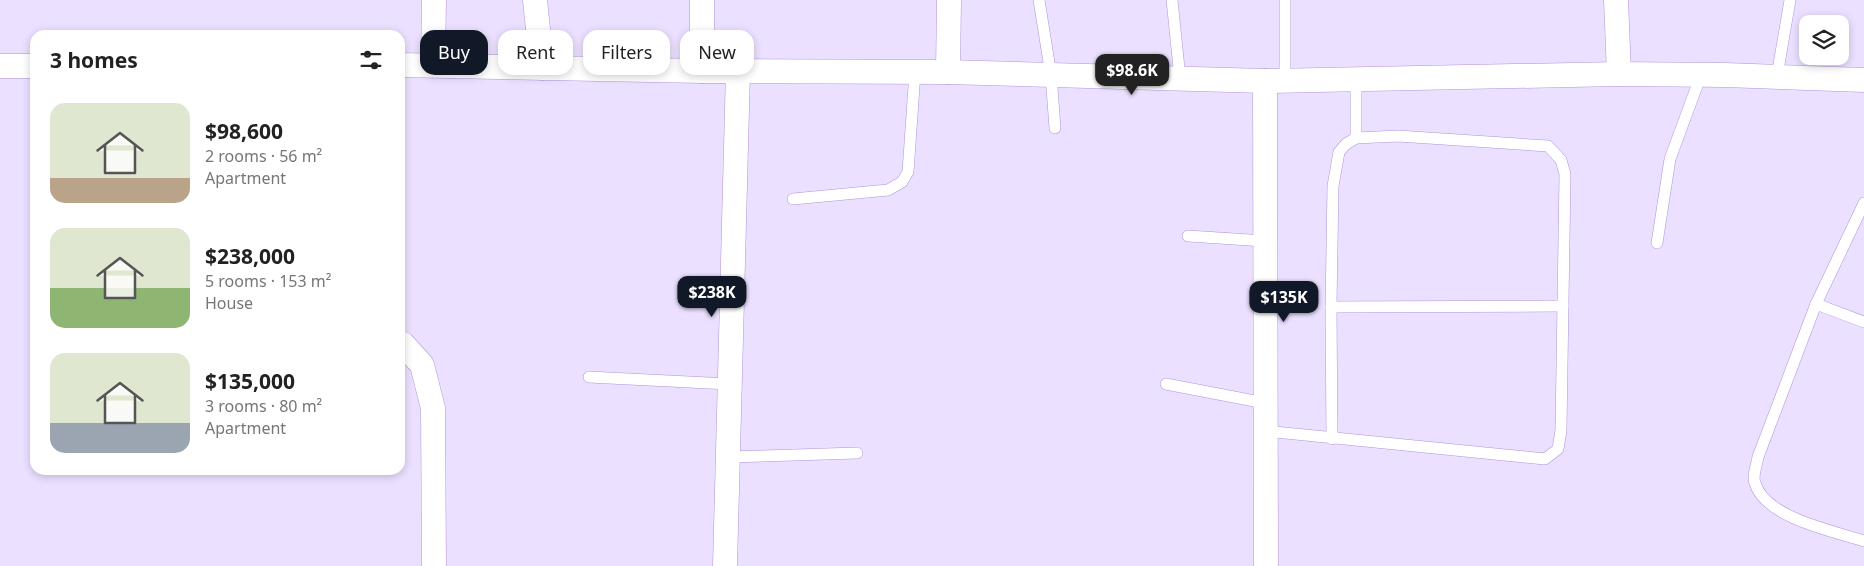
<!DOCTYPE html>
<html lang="en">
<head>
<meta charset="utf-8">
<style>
  body { margin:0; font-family:"Noto Sans",sans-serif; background:#f6f6f6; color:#222; height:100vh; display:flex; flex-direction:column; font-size:19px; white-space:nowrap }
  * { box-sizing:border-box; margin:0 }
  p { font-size:16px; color:#767676 }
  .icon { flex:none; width:28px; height:28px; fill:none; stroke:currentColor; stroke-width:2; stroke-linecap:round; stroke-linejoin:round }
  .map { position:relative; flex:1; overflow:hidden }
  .side { position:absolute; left:30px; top:30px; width:375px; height:445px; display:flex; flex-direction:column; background:#fff; border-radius:15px; box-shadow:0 2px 8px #0003 }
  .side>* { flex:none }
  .hud { position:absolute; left:420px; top:30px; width:475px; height:45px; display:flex; gap:10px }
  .fabs { position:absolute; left:1799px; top:15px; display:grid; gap:10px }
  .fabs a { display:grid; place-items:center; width:50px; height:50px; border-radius:10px; background:#fff; box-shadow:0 2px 8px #0003; font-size:25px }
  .price { position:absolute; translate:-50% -42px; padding:0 11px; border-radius:10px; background:#111827; color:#fff; font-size:16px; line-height:32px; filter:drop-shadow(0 1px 2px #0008) }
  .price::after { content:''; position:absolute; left:50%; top:30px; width:15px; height:11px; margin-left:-8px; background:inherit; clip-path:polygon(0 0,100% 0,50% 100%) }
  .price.on { background:#222; color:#fff }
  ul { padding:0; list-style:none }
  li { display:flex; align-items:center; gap:15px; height:125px; padding:0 20px }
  li span { display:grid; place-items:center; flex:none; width:140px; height:100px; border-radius:15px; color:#555 }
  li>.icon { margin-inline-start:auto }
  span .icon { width:60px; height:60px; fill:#fffc; stroke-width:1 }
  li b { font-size:21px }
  h2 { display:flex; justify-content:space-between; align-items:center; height:60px; padding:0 20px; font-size:21px }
  .chip { padding:0 18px; border-radius:15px; background:#fff; box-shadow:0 2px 8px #0003; font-size:18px; line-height:45px }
  .chip.on { background:#111827; color:#fff }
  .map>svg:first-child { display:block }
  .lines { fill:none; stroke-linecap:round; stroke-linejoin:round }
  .service-casing { stroke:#b094dc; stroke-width:12 }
  .minor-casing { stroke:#b094dc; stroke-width:25 }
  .service { stroke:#fff; stroke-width:11 }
  .minor { stroke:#fff; stroke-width:24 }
</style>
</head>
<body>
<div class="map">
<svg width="1864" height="566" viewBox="0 0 1864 566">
  <rect width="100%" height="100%" fill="#ebe0ff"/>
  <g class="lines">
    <defs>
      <g id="service">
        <path d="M 1039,0 L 1051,75 L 1055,128"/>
        <path d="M 1172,0 L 1180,78"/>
        <path d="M 1285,0 L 1285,80"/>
        <path d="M 1777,76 L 1790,0"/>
        <path d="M 1356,138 L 1356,79"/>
        <path d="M 793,199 L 888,190 L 902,182 L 908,172 L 915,72"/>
        <path d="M 1864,203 L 1816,304 L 1864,322"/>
        <path d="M 1188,236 L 1265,241"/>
        <path d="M 1657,243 L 1670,159 L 1701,75"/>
        <path d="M 1816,304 L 1758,457 C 1757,464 1752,476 1755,483 C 1765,518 1834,531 1864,541"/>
        <path d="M 1331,307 L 1563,306"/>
        <path d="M 589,377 L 729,384"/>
        <path d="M 1166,384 L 1265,403"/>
        <path d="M 1265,431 L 1545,459 L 1558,449 L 1561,430 L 1565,174 L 1561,160 L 1548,146 L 1398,136 L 1356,138 L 1346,144 L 1339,152 L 1333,186 L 1331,307 L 1332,439"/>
        <path d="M 728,457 L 857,453"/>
      </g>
      <g id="minor">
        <path d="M 535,0 L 542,68"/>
        <path d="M 702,0 L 702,71"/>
        <path d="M 1616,0 L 1619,74"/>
        <path d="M 400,65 L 702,71 L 948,72 L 1265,81 L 1619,74 L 1725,75 L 1864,80"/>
        <path d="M 433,65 L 434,0"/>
        <path d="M 0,66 L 35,66"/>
        <path d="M 948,72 L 949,0"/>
        <path d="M 1265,81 L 1266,566"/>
        <path d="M 400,343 L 403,344 L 422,365 L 433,408 L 434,566"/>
        <path d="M 725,566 L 738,71"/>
      </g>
    </defs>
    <use href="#service" class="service-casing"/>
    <use href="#minor" class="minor-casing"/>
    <use href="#service" class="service"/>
    <use href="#minor" class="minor"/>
  </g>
</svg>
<div class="fabs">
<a><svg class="icon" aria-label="layers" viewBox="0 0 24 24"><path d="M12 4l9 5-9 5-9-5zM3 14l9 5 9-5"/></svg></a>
</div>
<b class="price on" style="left:1132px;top:96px">$98.6K</b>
<b class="price" style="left:712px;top:318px">$238K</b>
<b class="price" style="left:1284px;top:323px">$135K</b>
<div class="hud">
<a class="chip on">Buy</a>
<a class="chip">Rent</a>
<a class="chip">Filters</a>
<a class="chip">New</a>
</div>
<section class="side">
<h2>3 homes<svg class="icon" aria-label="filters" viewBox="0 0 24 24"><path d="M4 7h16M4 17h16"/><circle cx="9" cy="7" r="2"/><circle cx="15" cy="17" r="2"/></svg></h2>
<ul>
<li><span style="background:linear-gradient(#dfe7d0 75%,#b9a48a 0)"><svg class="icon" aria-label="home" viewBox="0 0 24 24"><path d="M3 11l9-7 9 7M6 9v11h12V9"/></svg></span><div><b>$98,600</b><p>2 rooms · 56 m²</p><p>Apartment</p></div></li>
<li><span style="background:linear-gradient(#dfe7d0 60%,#8fb573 0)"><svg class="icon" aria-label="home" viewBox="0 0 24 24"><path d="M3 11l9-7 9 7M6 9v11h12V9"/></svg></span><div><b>$238,000</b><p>5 rooms · 153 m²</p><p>House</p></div></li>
<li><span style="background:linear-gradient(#dfe7d0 70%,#9aa5b1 0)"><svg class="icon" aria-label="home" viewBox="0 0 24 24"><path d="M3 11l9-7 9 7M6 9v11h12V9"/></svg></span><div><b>$135,000</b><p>3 rooms · 80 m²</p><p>Apartment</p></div></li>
</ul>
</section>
</div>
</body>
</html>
